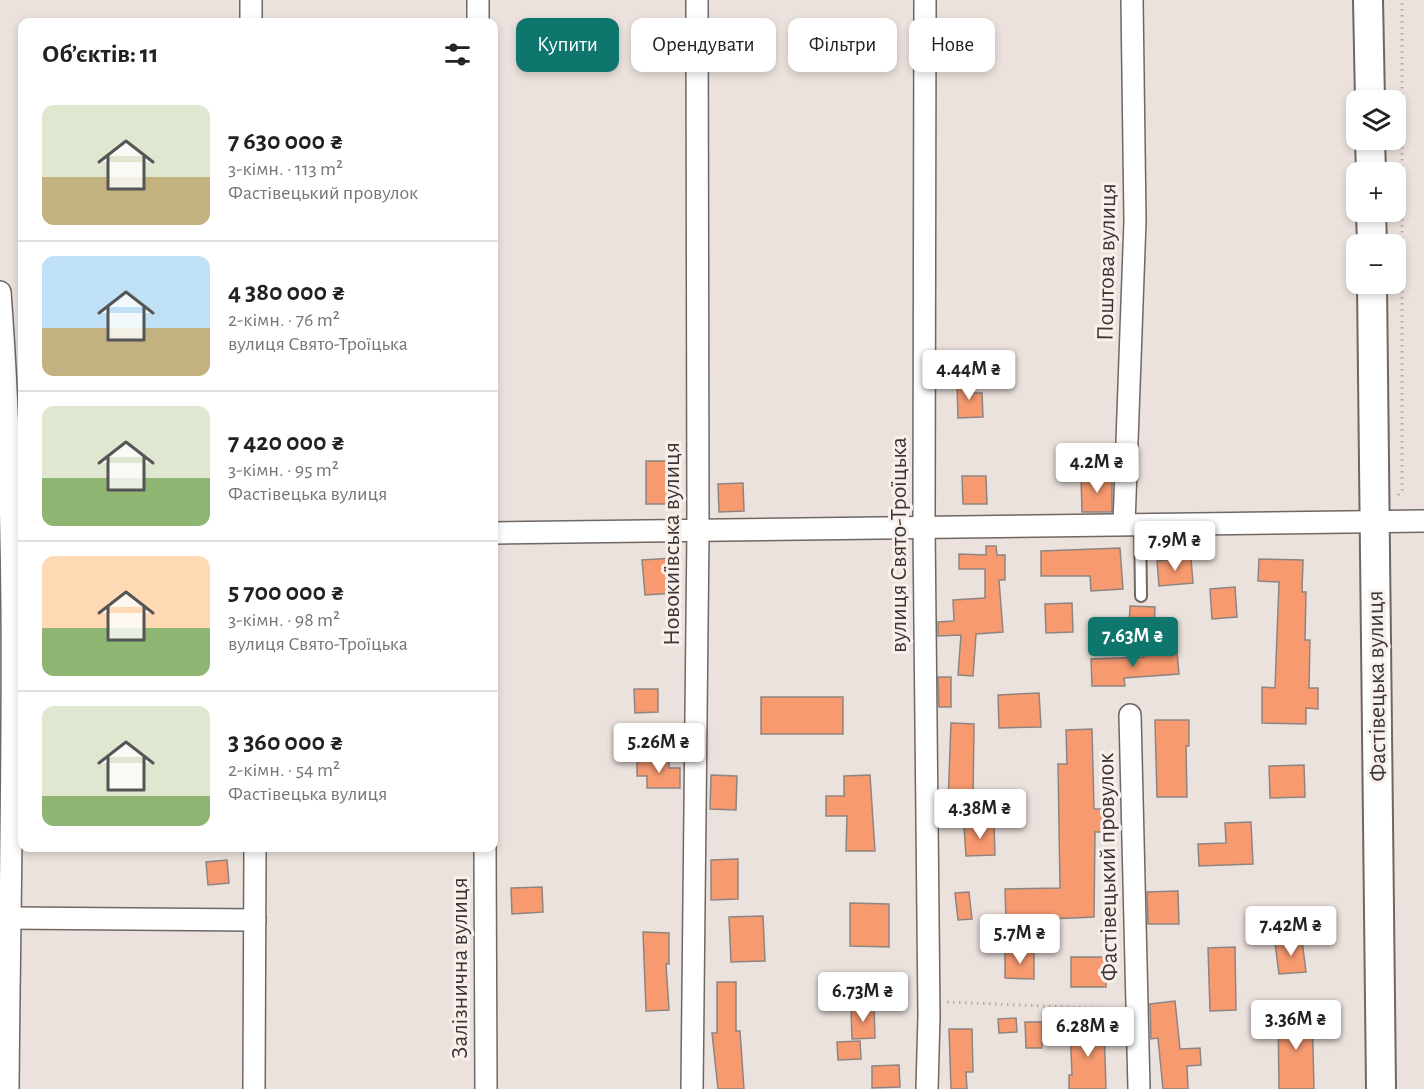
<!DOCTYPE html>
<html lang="uk">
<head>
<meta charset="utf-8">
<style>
  body { margin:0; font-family:"Alegreya Sans",sans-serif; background:#f6f6f6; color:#222; height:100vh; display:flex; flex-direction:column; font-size:22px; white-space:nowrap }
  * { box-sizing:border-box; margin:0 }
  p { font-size:20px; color:#767676 }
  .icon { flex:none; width:33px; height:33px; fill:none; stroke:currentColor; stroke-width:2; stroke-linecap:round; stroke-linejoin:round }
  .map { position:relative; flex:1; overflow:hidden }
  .side { position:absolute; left:18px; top:18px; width:480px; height:834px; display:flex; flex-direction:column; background:#fff; border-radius:12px; box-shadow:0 3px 9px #0003 }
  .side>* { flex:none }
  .banner { position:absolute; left:516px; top:18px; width:570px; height:54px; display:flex; gap:12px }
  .fabs { position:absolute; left:1346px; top:90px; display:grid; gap:12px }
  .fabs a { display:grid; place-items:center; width:60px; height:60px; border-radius:12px; background:#fff; box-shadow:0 3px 9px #0003; font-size:30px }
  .price { position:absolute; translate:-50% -51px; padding:0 14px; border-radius:6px; background:#fff; color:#222; font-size:20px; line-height:39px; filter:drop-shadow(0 2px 3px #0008) }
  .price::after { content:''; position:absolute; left:50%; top:36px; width:18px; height:14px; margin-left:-9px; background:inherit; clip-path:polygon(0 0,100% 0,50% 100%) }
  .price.selected { background:#0f766e; color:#fff }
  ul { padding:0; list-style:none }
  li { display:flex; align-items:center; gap:18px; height:150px; padding:0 24px }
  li+li { border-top:2px solid #e0e0e0 }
  li span { display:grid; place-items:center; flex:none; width:168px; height:120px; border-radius:12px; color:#555 }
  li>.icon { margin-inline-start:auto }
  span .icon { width:72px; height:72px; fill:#fffc; stroke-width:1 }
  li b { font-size:26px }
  h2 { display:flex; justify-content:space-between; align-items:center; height:72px; padding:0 24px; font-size:26px }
  .chip { padding:0 21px; border-radius:12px; background:#fff; box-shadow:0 3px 9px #0003; font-size:21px; line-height:54px }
  .chip.selected { background:#0f766e; color:#fff }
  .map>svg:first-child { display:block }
  .building { fill:#f79a70; stroke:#8e8581; stroke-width:1.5 }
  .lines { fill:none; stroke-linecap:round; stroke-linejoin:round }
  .lane-casing { stroke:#6f6762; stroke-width:14 }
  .street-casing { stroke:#6f6762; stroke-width:24 }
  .secondary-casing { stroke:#6f6762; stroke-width:32 }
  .path { stroke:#b4aca9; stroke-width:3; stroke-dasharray:1.5 4.5; stroke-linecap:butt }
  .lane { stroke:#fff; stroke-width:10 }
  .street { stroke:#fff; stroke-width:21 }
  .secondary { stroke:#fff; stroke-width:28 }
  .labels { text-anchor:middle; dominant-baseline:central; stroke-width:6; stroke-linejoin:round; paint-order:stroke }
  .street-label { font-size:24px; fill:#3b3736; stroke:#f9f0eb }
</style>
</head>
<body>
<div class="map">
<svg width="1424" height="1089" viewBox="0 0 1424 1089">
  <rect width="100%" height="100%" fill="#ece2dd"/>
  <g class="building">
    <path d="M 974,382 L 974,393 L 982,393 L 983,417 L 958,418 L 957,383 Z"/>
    <rect x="646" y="461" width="26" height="43"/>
    <path d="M 962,476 L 986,476 L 987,504 L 963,504 Z"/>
    <path d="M 1112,476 L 1112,512 L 1082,512 L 1081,477 Z"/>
    <path d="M 743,483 L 744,511 L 719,512 L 718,484 Z"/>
    <path d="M 986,546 L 996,546 L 997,555 L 1005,555 L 1005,580 L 999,580 L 1003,632 L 976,634 L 973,676 L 958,675 L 961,635 L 938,636 L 938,622 L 954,621 L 953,600 L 985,598 L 985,569 L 959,569 L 959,554 L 986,555 Z"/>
    <path d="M 1120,548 L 1123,589 L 1091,591 L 1090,576 L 1041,576 L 1041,551 Z"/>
    <path d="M 673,558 L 676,593 L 645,595 L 642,560 Z"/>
    <path d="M 1191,558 L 1193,583 L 1159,586 L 1157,561 Z"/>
    <path d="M 1259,559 L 1303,560 L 1302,592 L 1306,592 L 1305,640 L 1310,640 L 1309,688 L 1318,688 L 1318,709 L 1306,708 L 1306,724 L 1262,723 L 1262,687 L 1275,688 L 1279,582 L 1258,581 Z"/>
    <path d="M 1235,587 L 1237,617 L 1212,619 L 1210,589 Z"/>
    <path d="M 1072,603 L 1073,632 L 1046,633 L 1045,604 Z"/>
    <path d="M 1130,606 L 1155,607 L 1154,630 L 1129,629 Z"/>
    <path d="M 1177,651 L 1179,674 L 1124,678 L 1125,686 L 1092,686 L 1091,659 L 1144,657 L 1144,654 Z"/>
    <path d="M 938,677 L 951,677 L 951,707 L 939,707 Z"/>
    <path d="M 634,689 L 658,689 L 658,712 L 635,713 Z"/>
    <path d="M 1039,693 L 1041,727 L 999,728 L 998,695 Z"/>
    <rect x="761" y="697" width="82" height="37"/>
    <path d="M 1155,720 L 1189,720 L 1189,746 L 1186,746 L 1187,797 L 1157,797 Z"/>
    <path d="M 951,723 L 974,724 L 973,803 L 948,803 Z"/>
    <path d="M 1092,729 L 1094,809 L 1105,809 L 1105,832 L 1095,832 L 1094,917 L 1006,921 L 1005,889 L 1060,888 L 1058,764 L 1067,764 L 1066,730 Z"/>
    <path d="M 637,760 L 669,760 L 669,768 L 680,768 L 680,788 L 647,788 L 647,776 L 637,776 Z"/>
    <path d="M 1304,765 L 1305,797 L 1270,798 L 1269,766 Z"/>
    <path d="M 711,775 L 737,776 L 736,810 L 710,809 Z"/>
    <path d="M 870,775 L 875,851 L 846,851 L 847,816 L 826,816 L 826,796 L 844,796 L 844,776 Z"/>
    <path d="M 1251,822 L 1253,864 L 1199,866 L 1198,844 L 1226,843 L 1225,823 Z"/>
    <path d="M 994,825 L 995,855 L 966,856 L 964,826 Z"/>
    <path d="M 738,859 L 738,899 L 711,900 L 711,860 Z"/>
    <path d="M 227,860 L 229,883 L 208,885 L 206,862 Z"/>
    <path d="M 542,887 L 543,912 L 512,914 L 511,888 Z"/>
    <path d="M 1178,891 L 1179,924 L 1148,924 L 1147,892 Z"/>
    <path d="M 969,892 L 972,919 L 958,920 L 955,893 Z"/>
    <path d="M 850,903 L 889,904 L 889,947 L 850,946 Z"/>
    <path d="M 763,916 L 765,961 L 731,962 L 729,917 Z"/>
    <path d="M 643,932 L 669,933 L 669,964 L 666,964 L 669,1010 L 646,1011 Z"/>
    <path d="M 1302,940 L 1306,972 L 1279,974 L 1275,943 Z"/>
    <path d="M 1235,947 L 1236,1010 L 1210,1011 L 1208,948 Z"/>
    <path d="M 1005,951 L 1034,952 L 1034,979 L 1005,978 Z"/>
    <rect x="1071" y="957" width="35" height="30"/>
    <path d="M 717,982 L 736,982 L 736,1031 L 740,1031 L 744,1089 L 718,1089 L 712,1033 L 717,1033 Z"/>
    <path d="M 1175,1001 L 1180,1049 L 1200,1048 L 1201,1065 L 1187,1066 L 1188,1089 L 1163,1089 L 1158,1038 L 1151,1039 L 1150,1004 Z"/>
    <path d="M 874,1007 L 875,1038 L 852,1039 L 851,1008 Z"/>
    <path d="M 1295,1009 L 1312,1009 L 1314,1089 L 1279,1089 L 1278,1018 L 1295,1018 Z"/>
    <path d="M 1016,1018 L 1017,1032 L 999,1033 L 998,1019 Z"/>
    <path d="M 1025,1022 L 1042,1022 L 1042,1048 L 1026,1048 Z"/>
    <path d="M 1104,1025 L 1106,1089 L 1069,1089 L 1069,1075 L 1072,1075 L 1070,1027 Z"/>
    <path d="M 949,1029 L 972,1029 L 973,1072 L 966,1072 L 967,1089 L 951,1089 Z"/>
    <path d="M 860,1041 L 861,1059 L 838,1060 L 837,1042 Z"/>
    <path d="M 899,1065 L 900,1087 L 872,1088 L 872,1066 Z"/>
  </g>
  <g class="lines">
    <defs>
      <path id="lane" d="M 1140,524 L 1141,596"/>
      <g id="street">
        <path d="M 251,0 L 251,22"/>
        <path d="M 478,0 L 478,22"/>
        <path d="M 925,0 L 924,526 L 929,1016 L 927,1089"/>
        <path d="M 0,292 C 20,557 10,824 8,1089"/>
        <path d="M 1124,524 L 1135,221 L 1132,0"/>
        <path d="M 494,533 L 1424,521"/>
        <path d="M 1130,715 L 1139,1089"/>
        <path d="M 485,848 L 486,1089"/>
        <path d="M 9,918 L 255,920"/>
        <path d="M 254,1089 L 255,848"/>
        <path d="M 692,1089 L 698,531 L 697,0"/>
      </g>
      <g id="secondary">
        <path d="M 1368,0 L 1370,100"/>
        <path d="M 1370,140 L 1371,172"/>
        <path d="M 1371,212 L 1372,244"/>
        <path d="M 1372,284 L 1381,1089"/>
      </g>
    </defs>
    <use href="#lane" class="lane-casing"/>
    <use href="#street" class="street-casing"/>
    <use href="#secondary" class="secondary-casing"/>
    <g class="path">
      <path d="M 1398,495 L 1402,490 L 1402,0"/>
      <path d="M 947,1002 L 1117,1009"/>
    </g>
    <use href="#lane" class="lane"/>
    <use href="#street" class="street"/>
    <use href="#secondary" class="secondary"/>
  </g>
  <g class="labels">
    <g class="street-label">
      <text transform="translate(1107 262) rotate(-89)">Поштова вулиця</text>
      <text transform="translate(672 544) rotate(-90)">Новокиївська вулиця</text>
      <text transform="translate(899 545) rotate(-90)">вулиця Свято-Троїцька</text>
      <text transform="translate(1377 686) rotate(-91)">Фастівецька вулиця</text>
      <text transform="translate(1108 867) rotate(-91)">Фастівецький провулок</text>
      <text transform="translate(460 968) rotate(-90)">Залізнична вулиця</text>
    </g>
  </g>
</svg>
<div class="fabs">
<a><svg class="icon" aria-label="layers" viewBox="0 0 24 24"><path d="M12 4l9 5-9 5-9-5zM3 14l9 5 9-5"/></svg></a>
<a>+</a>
<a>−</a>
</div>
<b class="price" style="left:969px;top:401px">4.44M ₴</b>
<b class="price" style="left:1097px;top:494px">4.2M ₴</b>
<b class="price" style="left:1175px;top:572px">7.9M ₴</b>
<b class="price selected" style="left:1133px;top:668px">7.63M ₴</b>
<b class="price" style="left:659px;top:774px">5.26M ₴</b>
<b class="price" style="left:980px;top:840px">4.38M ₴</b>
<b class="price" style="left:1291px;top:957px">7.42M ₴</b>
<b class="price" style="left:1020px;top:965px">5.7M ₴</b>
<b class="price" style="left:863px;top:1023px">6.73M ₴</b>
<b class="price" style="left:1296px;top:1051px">3.36M ₴</b>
<b class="price" style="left:1088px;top:1058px">6.28M ₴</b>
<div class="banner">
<a class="chip selected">Купити</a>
<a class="chip">Орендувати</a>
<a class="chip">Фільтри</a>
<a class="chip">Нове</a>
</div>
<section class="side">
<h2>Об’єктів: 11<svg class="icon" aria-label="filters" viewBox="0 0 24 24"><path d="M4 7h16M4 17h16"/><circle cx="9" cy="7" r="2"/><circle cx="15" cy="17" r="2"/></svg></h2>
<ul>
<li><span style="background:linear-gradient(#dfe7d0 60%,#c2b280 0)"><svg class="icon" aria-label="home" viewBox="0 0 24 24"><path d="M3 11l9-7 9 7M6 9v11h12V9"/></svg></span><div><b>7 630 000 ₴</b><p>3-кімн. · 113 m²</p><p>Фастівецький провулок</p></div></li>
<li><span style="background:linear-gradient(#bfe0f5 60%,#c2b280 0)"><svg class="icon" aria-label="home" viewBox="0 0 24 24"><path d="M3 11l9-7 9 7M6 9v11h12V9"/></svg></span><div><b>4 380 000 ₴</b><p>2-кімн. · 76 m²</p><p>вулиця Свято-Троїцька</p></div></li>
<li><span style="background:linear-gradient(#dfe7d0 60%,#8fb573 0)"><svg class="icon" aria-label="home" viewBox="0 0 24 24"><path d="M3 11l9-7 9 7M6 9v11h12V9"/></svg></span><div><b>7 420 000 ₴</b><p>3-кімн. · 95 m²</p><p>Фастівецька вулиця</p></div></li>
<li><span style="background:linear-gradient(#ffd9b3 60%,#8fb573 0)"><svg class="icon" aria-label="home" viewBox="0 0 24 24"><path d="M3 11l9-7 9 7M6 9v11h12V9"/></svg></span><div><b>5 700 000 ₴</b><p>3-кімн. · 98 m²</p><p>вулиця Свято-Троїцька</p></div></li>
<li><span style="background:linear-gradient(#dfe7d0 75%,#8fb573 0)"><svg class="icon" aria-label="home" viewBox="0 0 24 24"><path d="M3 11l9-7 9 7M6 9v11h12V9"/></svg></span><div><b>3 360 000 ₴</b><p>2-кімн. · 54 m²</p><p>Фастівецька вулиця</p></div></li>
</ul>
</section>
</div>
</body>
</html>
